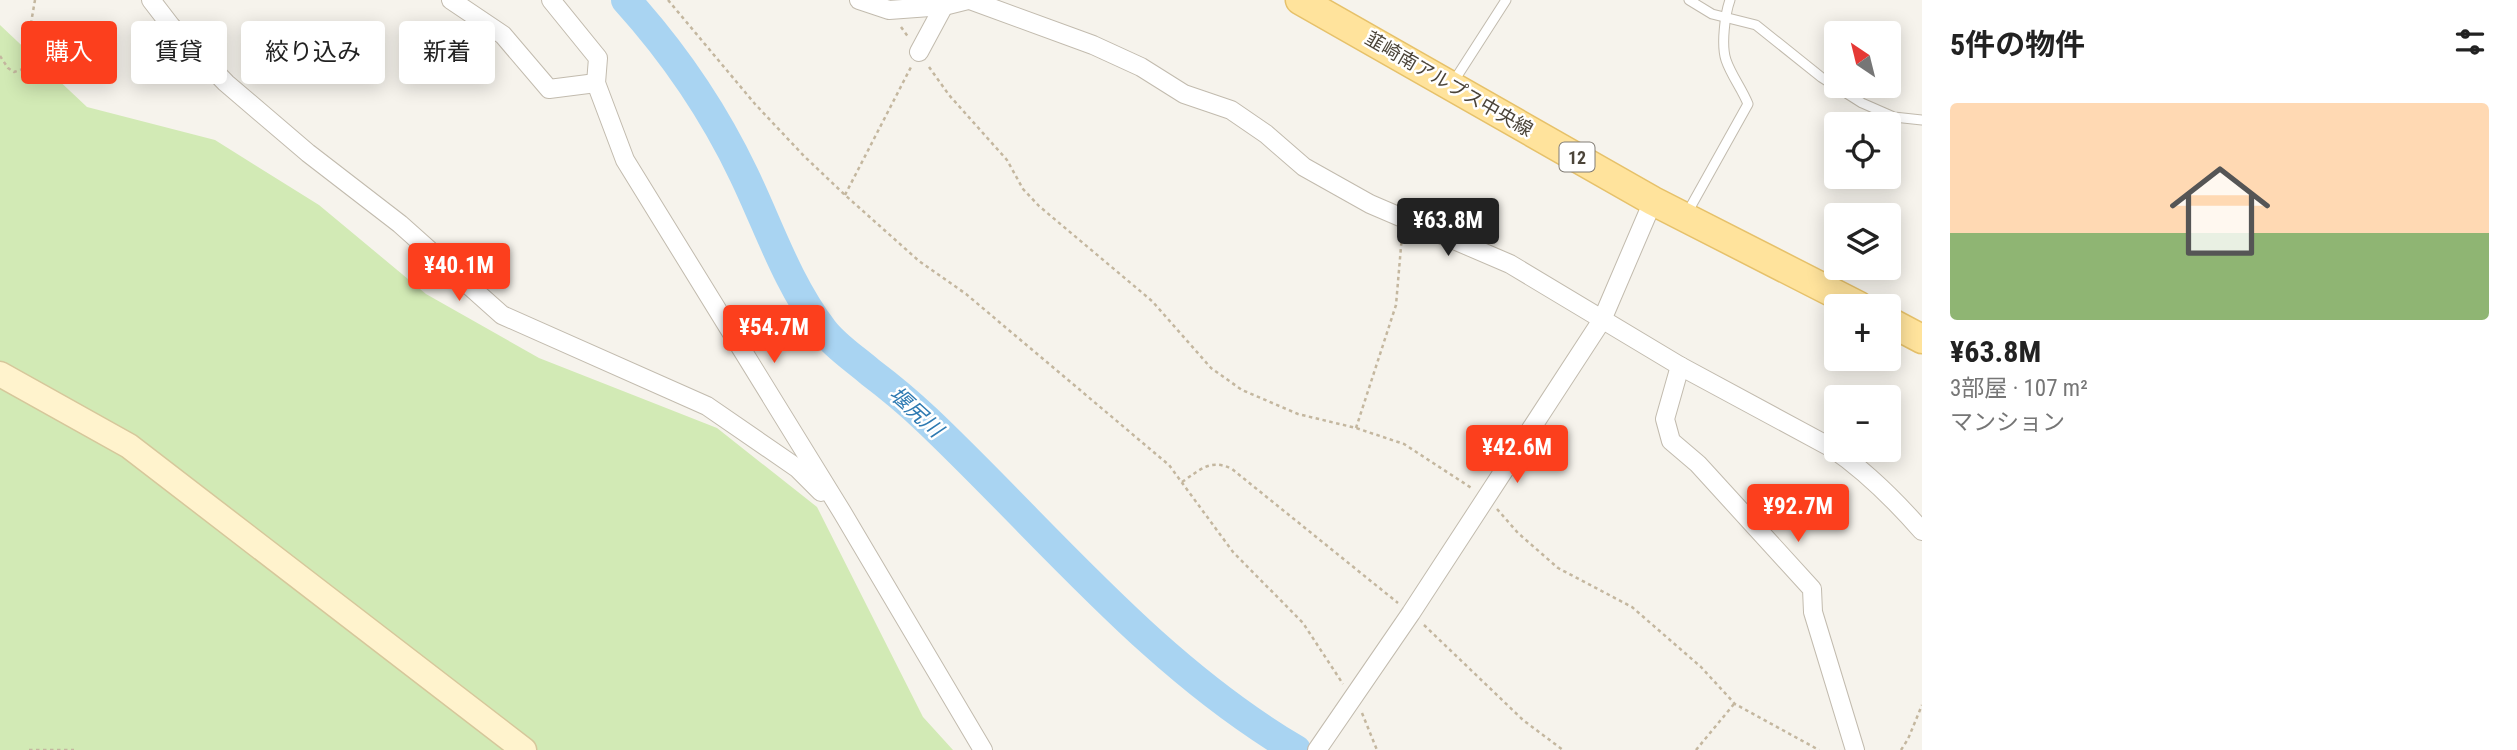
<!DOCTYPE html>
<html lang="ja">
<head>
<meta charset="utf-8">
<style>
  body { margin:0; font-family:"Roboto Condensed","Noto Sans JP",sans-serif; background:#f6f6f6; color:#222; height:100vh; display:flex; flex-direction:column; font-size:26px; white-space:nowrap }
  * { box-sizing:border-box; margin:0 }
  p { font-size:23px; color:#767676 }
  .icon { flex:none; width:38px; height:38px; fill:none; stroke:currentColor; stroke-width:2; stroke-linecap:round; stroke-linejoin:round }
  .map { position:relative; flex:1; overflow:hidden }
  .sheet { display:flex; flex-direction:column; background:#fff; width:595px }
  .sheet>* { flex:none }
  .banner { position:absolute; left:21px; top:21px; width:665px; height:63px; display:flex; gap:14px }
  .needle { width:46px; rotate:325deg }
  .controls { position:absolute; left:1824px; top:21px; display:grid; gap:14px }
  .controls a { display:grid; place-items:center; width:77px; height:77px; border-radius:7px; background:#fff; box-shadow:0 4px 18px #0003; font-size:35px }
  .price { position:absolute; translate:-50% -60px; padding:0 16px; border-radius:7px; background:#fc3f1d; color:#fff; font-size:23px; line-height:46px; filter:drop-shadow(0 2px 4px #0008) }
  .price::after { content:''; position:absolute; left:50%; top:42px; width:21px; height:16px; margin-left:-10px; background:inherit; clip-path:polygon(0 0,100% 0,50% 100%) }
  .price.current { background:#222; color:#fff }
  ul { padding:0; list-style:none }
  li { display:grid; align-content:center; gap:14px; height:371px; padding:0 28px }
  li+li { border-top:2px solid #e0e0e0 }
  li span { display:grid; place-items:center; height:217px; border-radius:7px; color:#555 }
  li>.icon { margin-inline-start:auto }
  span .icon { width:126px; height:126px; fill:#fffc; stroke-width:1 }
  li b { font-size:30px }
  h2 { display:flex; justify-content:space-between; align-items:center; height:84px; padding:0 28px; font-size:30px }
  .tag { padding:0 24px; border-radius:7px; background:#fff; box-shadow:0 4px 18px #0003; font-size:24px; line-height:63px }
  .tag.current { background:#fc3f1d; color:#fff }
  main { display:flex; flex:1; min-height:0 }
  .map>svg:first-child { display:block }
  .green { fill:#d2eab5 }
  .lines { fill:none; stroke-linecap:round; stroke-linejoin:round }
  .river { stroke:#a9d4f2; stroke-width:30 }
  .lane-casing { stroke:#c2bbae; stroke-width:11 }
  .street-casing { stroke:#c2bbae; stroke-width:20 }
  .secondary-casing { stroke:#d6c79b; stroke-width:27 }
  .primary-casing { stroke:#e6c16a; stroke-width:31 }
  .path { stroke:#c4b79f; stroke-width:2.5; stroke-dasharray:3.5 3.5; stroke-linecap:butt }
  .lane { stroke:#fff; stroke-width:9 }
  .street { stroke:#fff; stroke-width:18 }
  .secondary { stroke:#fff3cd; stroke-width:24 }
  .primary { stroke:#ffe39c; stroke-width:28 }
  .labels { text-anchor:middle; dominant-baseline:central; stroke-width:5; stroke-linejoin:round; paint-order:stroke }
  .shield { fill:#fff; stroke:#817c74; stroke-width:2 }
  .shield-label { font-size:18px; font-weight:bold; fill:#4b4439 }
  .street-label { font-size:19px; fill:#4b4439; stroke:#fff }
  .water-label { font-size:21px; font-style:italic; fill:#2e7ab2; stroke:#fff }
</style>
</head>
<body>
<main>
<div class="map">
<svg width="1922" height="750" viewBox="0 0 1922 750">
  <rect width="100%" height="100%" fill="#f6f3ec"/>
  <path class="green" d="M 0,25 L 87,107 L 215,140 L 319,205 L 426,294 L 539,358 L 717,428 L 817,507 L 923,717 L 953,750 L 0,750 Z"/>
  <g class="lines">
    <path class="river" d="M 626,0 C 673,52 714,112 744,175 C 769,227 787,283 823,330 C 835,346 855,359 870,372 C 890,387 909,403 927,420 C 1046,533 1152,665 1296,750"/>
    <defs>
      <g id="lane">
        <path d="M 1689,0 L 1712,14 L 1756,25 L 1821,77 L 1862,103 L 1894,117 L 1922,120"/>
        <path d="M 1452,84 L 1506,0"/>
        <path d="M 1686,215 L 1748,104 C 1742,89 1731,75 1726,60 C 1721,45 1725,14 1730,0"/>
      </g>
      <g id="street">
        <path d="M 151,0 L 171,26 L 226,83 L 308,153 L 400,224 L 502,315 L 707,406 L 797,468 L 821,492"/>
        <path d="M 451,0 L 503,35 L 549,89 L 596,83"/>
        <path d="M 551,0 L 598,58 L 596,83 L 625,160 L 842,512 L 983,750"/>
        <path d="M 859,0 L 889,10 L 944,6 L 968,0"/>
        <path d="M 970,0 L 1093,45 L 1141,67 L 1184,94 L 1231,110 L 1266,134 L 1304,167 L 1370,204 L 1510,264 L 1680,366 L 1832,448 C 1867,472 1894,499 1922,531"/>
        <path d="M 919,52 L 947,0"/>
        <path d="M 1680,366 L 1665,419 L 1671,441 L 1698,464 L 1812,589 L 1813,612 L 1855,750"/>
        <path d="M 1317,750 L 1411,613 L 1602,320 L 1653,201"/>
      </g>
      <path id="secondary" d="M 0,374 L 129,446 L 524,750"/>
      <g id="primary">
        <path d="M 1300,0 L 1653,201 L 1859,306"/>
        <path d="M 1888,321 L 1922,339"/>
      </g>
    </defs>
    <use href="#lane" class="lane-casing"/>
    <use href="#street" class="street-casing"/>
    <use href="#secondary" class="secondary-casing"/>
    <use href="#primary" class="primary-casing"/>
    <g class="path">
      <path d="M 668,0 L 755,104 L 804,156 L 845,195 L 919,261 L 966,294 L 1169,465 L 1233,552 L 1303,623 L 1343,684"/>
      <path d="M 901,27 L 909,38"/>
      <path d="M 0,56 L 8,68 L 14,72 L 23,69 L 35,0"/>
      <path d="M 929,67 L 949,95 L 1007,160 L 1023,189 L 1039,206 L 1152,301 L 1211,368 L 1242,390 L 1298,414 L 1356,428 L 1404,444 L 1473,489"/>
      <path d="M 845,195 L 911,67"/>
      <path d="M 1356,428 L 1396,305 L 1402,235"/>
      <path d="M 1182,482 C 1200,470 1210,458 1232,469 L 1398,603"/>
      <path d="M 1497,509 L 1518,533 L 1558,568 L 1632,607 L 1701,667 L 1735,704 L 1819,750"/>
      <path d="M 1424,625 L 1523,720 L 1563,750"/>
      <path d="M 1362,713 L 1377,750"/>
      <path d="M 29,750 L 74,750"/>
      <path d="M 1696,750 L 1734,704"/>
      <path d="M 1901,750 L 1908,739 L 1922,705"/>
    </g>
    <use href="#lane" class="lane"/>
    <use href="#street" class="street"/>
    <use href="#secondary" class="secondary"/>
    <use href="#primary" class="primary"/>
  </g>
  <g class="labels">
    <rect class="shield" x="1559.5" y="142.5" width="35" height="29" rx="5"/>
    <g class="shield-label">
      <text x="1577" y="157">12</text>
    </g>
    <g class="street-label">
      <text transform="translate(1449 84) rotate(30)">韮崎南アルプス中央線</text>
    </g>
    <g class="water-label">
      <text transform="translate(916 412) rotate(42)">堰尻川</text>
    </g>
  </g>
</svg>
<div class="controls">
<a><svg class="needle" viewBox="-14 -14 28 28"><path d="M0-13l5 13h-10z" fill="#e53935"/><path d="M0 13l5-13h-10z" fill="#767676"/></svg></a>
<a><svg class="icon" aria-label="locate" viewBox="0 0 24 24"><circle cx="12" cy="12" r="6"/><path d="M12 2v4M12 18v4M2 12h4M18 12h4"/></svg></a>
<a><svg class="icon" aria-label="layers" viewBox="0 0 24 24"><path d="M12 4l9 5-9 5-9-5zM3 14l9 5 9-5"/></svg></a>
<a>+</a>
<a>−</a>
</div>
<b class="price current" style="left:1448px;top:258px">¥63.8M</b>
<b class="price" style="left:459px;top:303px">¥40.1M</b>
<b class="price" style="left:774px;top:365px">¥54.7M</b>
<b class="price" style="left:1517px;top:485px">¥42.6M</b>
<b class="price" style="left:1798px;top:544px">¥92.7M</b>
<div class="banner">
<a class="tag current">購入</a>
<a class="tag">賃貸</a>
<a class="tag">絞り込み</a>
<a class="tag">新着</a>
</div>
</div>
<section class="sheet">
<h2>5件の物件<svg class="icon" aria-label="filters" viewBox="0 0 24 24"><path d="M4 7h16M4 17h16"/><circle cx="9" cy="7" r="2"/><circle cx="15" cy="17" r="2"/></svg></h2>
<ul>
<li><span style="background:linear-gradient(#ffd9b3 60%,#8fb573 0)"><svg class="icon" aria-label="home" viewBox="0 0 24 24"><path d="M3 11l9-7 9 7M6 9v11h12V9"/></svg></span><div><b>¥63.8M</b><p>3部屋 · 107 m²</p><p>マンション</p></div></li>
</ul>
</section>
</main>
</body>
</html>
